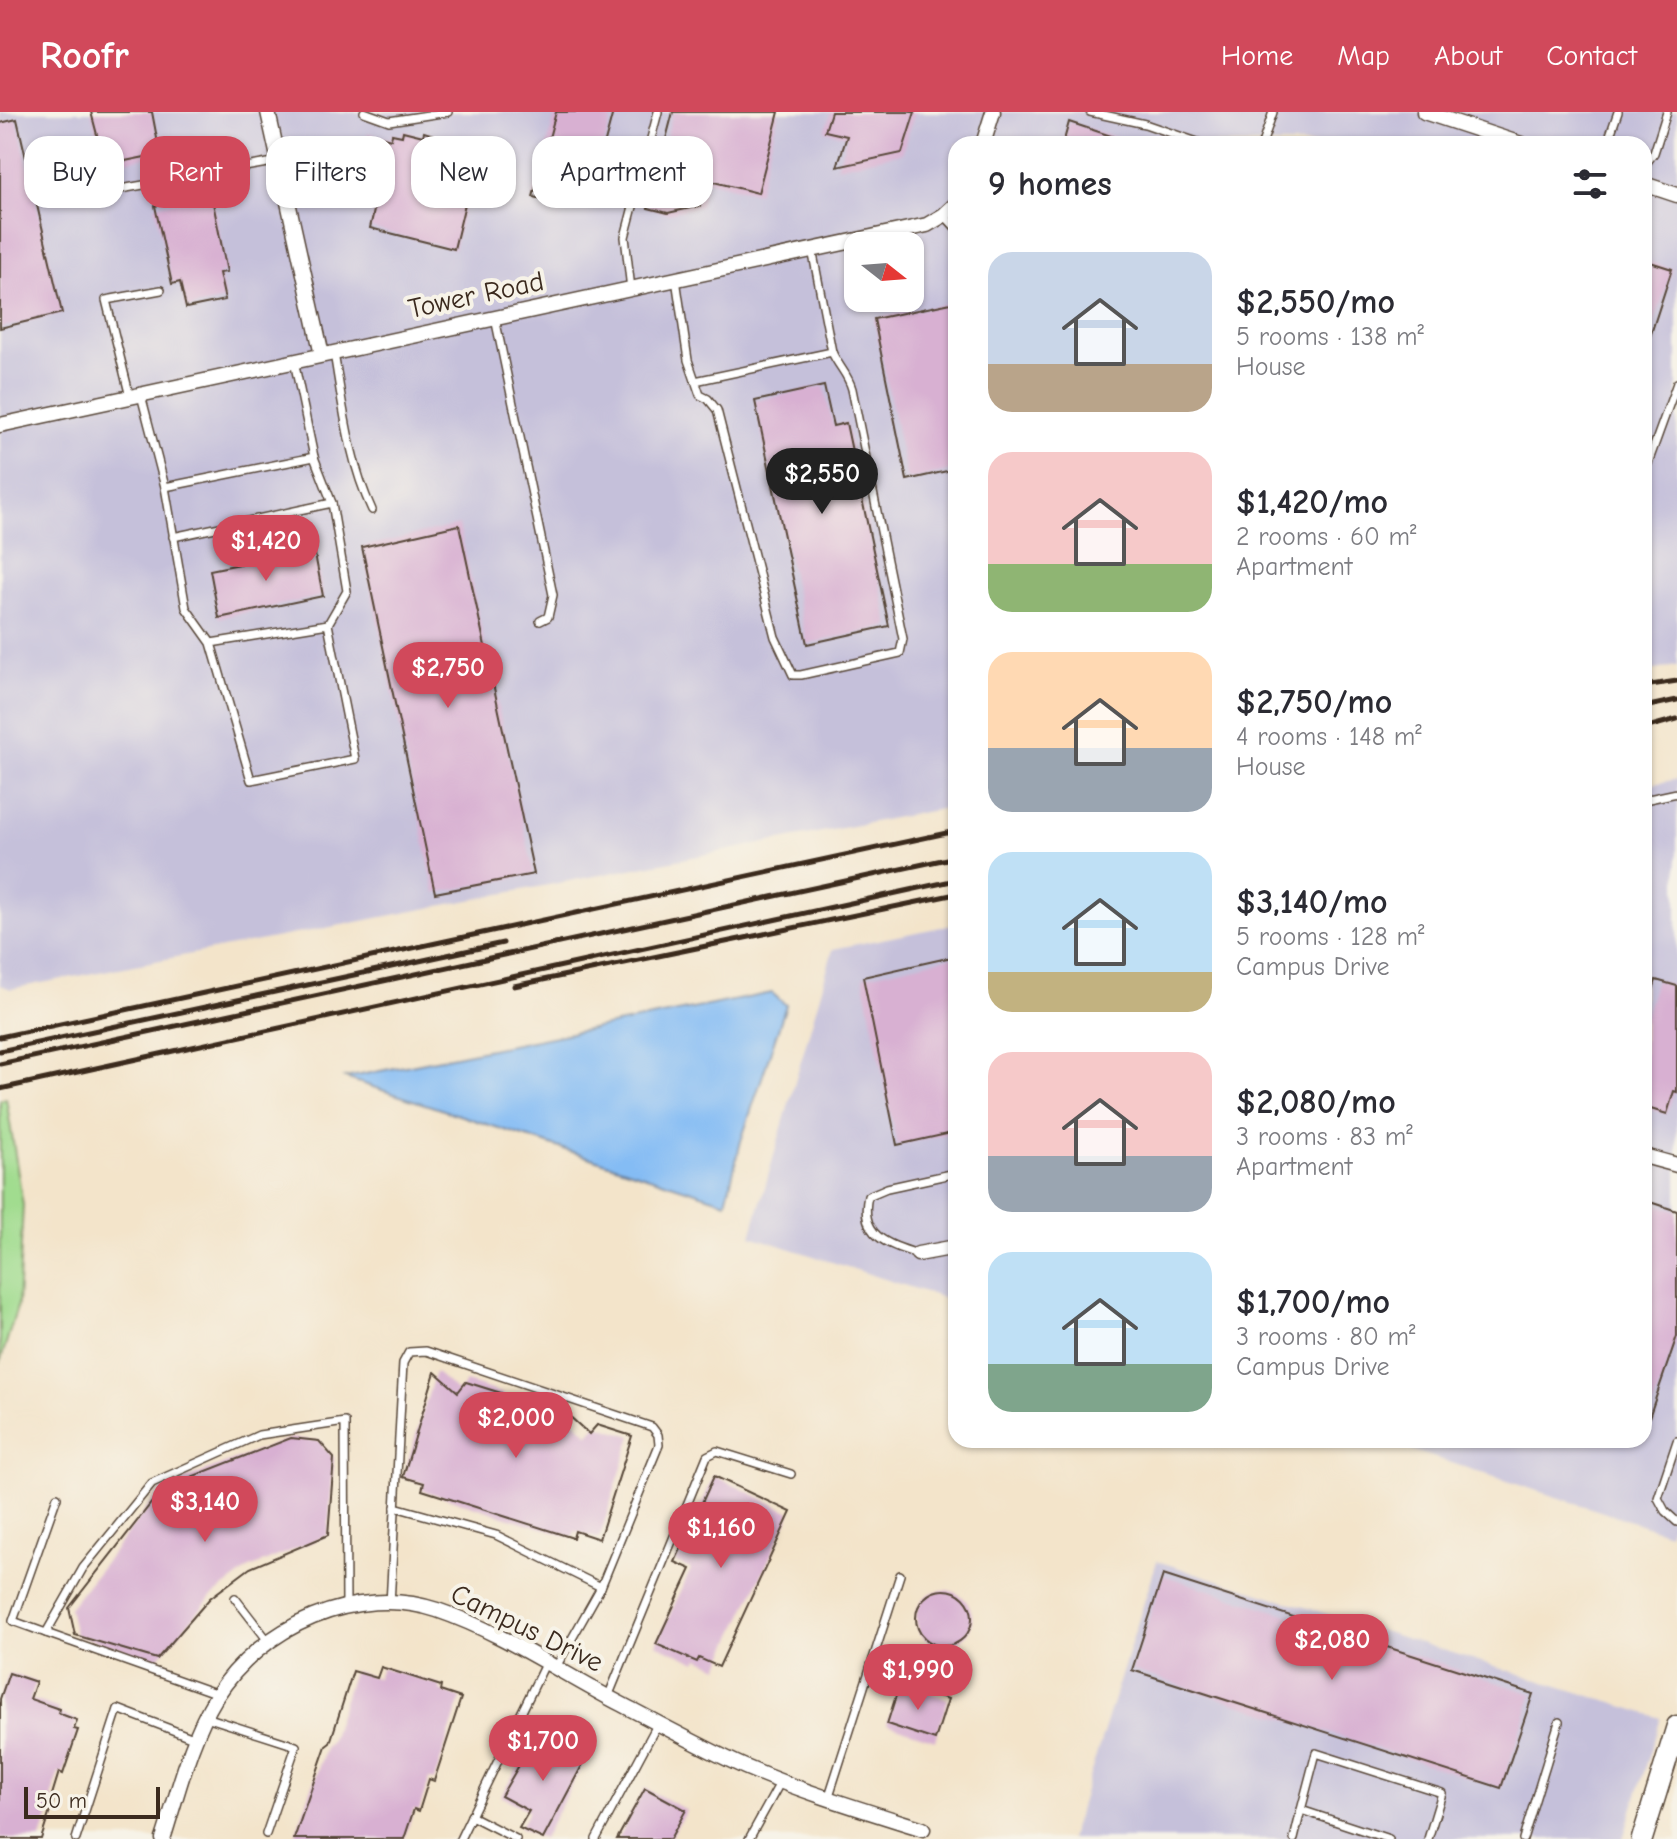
<!DOCTYPE html>
<html lang="en">
<head>
<meta charset="utf-8">
<style>
  body { margin:0; font-family:"Comic Neue",sans-serif; background:#f2f2f3; color:#2b2b33; height:100vh; display:flex; flex-direction:column; font-size:30px; white-space:nowrap }
  * { box-sizing:border-box; margin:0 }
  p { font-size:26px; color:#7c7c81 }
  .icon { flex:none; width:44px; height:44px; fill:none; stroke:currentColor; stroke-width:2; stroke-linecap:round; stroke-linejoin:round }
  .map { position:relative; flex:1; overflow:hidden }
  .drawer { position:absolute; left:948px; top:24px; width:704px; height:1312px; display:flex; flex-direction:column; background:#fff; border-radius:24px; box-shadow:0 2px 6px #0004 }
  .drawer>* { flex:none }
  .banner { position:absolute; left:24px; top:24px; width:760px; height:72px; display:flex; gap:16px }
  .needle { width:52px; rotate:107deg }
  .controls { position:absolute; left:844px; top:120px; display:grid; gap:16px }
  .controls a { display:grid; place-items:center; width:80px; height:80px; border-radius:16px; background:#fff; box-shadow:0 2px 6px #0004; font-size:40px }
  .scale { position:absolute; left:24px; bottom:20px; width:136px; box-sizing:border-box; padding-left:8px; border:4px solid #3b2a1e; border-top:0; font-size:22px; line-height:28px; white-space:nowrap; color:#3b2a1e; -webkit-text-stroke:6px #f7f3e8; paint-order:stroke }
  .price { position:absolute; translate:-50% -68px; padding:0 18px; border-radius:28px; background:#d1495b; color:#fff; font-size:26px; line-height:52px; filter:drop-shadow(0 2px 4px #0008) }
  .price::after { content:''; position:absolute; left:50%; top:48px; width:24px; height:18px; margin-left:-12px; background:inherit; clip-path:polygon(0 0,100% 0,50% 100%) }
  .price.on { background:#222; color:#fff }
  ul { padding:0; list-style:none }
  li { display:flex; align-items:center; gap:24px; height:200px; padding:0 40px }
  li span { display:grid; place-items:center; flex:none; width:224px; height:160px; border-radius:24px; color:#555 }
  li>.icon { margin-inline-start:auto }
  span .icon { width:96px; height:96px; fill:#fffc; stroke-width:1 }
  li b { font-size:34px }
  h2 { display:flex; justify-content:space-between; align-items:center; height:96px; padding:0 40px; font-size:34px }
  .chip { padding:0 28px; border-radius:24px; background:#fff; box-shadow:0 2px 6px #0004; font-size:28px; line-height:72px }
  .chip.on { background:#d1495b; color:#fff }
  header { display:flex; align-items:center; gap:48px; box-sizing:border-box; height:112px; padding:0 40px; background:#d1495b; color:#fff }
  header strong { font-size:38px }
  nav { display:flex; gap:44px; margin-inline-start:auto; font-size:28px }
  .map>svg:first-child { display:block }
  .industrial { fill:#c5c0da; fill-rule:evenodd }
  .green { fill:#a1dc8f; stroke:#6e8356; stroke-width:2 }
  .water { fill:#84bcf4; stroke:#607389; stroke-width:2 }
  .building { fill:#d8b0d2 }
  .lines { fill:none; stroke-linecap:round; stroke-linejoin:round }
  .lane-casing { stroke:#574638; stroke-width:10 }
  .street-casing { stroke:#574638; stroke-width:17 }
  .secondary-casing { stroke:#574638; stroke-width:23 }
  .lane { stroke:#fff; stroke-width:7 }
  .street { stroke:#fff; stroke-width:14 }
  .secondary { stroke:#fff; stroke-width:20 }
  .rail { stroke:#3b2a1e; stroke-width:5 }
  .labels { text-anchor:middle; dominant-baseline:central; stroke-width:8; stroke-linejoin:round; paint-order:stroke }
  .street-label { font-size:28px; fill:#3b2a1e; stroke:#f7f3e8 }
</style>
</head>
<body>
<header>
<strong>Roofr</strong>
<nav><a>Home</a><a>Map</a><a>About</a><a>Contact</a></nav>
</header>
<div class="map">
<svg width="1677" height="1727" viewBox="0 0 1677 1727">
  <rect width="100%" height="100%" fill="#f7f3e8"/>
  <filter id="ink" filterUnits="userSpaceOnUse"><feTurbulence type="fractalNoise" baseFrequency=".0125" numOctaves="2"/><feDisplacementMap in="SourceGraphic" scale="16" xChannelSelector="R" yChannelSelector="G"/><feConvolveMatrix kernelMatrix="1 2 1 2 8 2 1 2 1" color-interpolation-filters="sRGB"/></filter>
  <filter id="wash" filterUnits="userSpaceOnUse"><feTurbulence type="fractalNoise" baseFrequency=".006" numOctaves="4" result="noise"/><feDisplacementMap in="SourceGraphic" scale="32" xChannelSelector="R" yChannelSelector="G"/><feGaussianBlur stdDeviation="1.8" result="paint"/><feColorMatrix in="noise" values="0 0 0 0 0 0 0 0 0 0 0 0 0 0 0 0 0 1.4 0 .05"/><feComposite in="paint" operator="in"/></filter>
  <g filter="url(#wash)">
    <rect width="100%" height="100%" fill="#f3e4ca"/>
    <g class="industrial">
      <path d="M 0,0 L 1677,0 L 1677,554 L 1644,560 L 1644,32 L 956,32 L 956,694 L 11,877 L 0,873 ZM 858,134 L 910,134 L 910,186 L 858,186 Z"/>
      <path d="M 1677,667 L 1677,1395 L 1668,1421 L 1380,1328 L 1644,1328 L 1644,674 Z"/>
      <path d="M 956,812 L 956,1190 L 751,1124 L 833,837 Z"/>
      <path d="M 1157,1449 L 1661,1606 L 1623,1727 L 1070,1727 Z"/>
    </g>
    <path class="green" d="M 6,986 L 23,1093 L 18,1192 L 0,1251 L 0,988 Z"/>
    <path class="water" d="M 772,881 L 786,893 L 741,1029 L 726,1090 L 345,966 Z"/>
    <g id="blocks">
      <g class="building">
        <path d="M 91,0 L 152,0 L 160,42 L 105,53 Z"/>
        <path d="M 556,0 L 613,0 L 591,82 L 576,78 L 571,94 L 533,85 Z"/>
        <path d="M 673,0 L 779,0 L 758,81 L 706,68 L 700,94 L 668,101 L 648,96 Z"/>
        <path d="M 831,0 L 915,0 L 902,41 L 837,55 L 847,24 L 825,19 Z"/>
        <path d="M 17,7 L 62,201 L 0,216 L 0,11 Z"/>
        <path d="M 1069,10 L 1126,29 L 1126,32 L 1063,32 Z"/>
        <path d="M 403,19 L 423,24 L 424,20 L 440,25 L 435,44 L 451,48 L 450,54 L 473,59 L 454,137 L 370,116 L 381,68 L 356,62 L 368,21 L 391,27 L 392,22 L 402,24 Z"/>
        <path d="M 211,81 L 227,160 L 219,161 L 225,188 L 186,196 L 180,170 L 172,172 L 155,94 Z"/>
        <path d="M 1644,148 L 1672,157 L 1647,234 L 1644,233 Z"/>
        <path d="M 956,190 L 956,357 L 907,368 L 874,207 Z"/>
        <path d="M 824,274 L 833,314 L 846,311 L 889,514 L 807,532 L 755,289 Z"/>
        <path d="M 459,413 L 534,762 L 435,781 L 362,435 Z"/>
        <path d="M 314,437 L 323,484 L 219,506 L 210,458 Z"/>
        <path d="M 956,844 L 956,1020 L 897,1033 L 863,865 Z"/>
        <path d="M 1656,868 L 1677,874 L 1677,980 L 1674,979 L 1667,1002 L 1644,995 L 1644,907 Z"/>
        <path d="M 1644,1088 L 1677,1099 L 1677,1224 L 1646,1314 L 1644,1313 Z"/>
        <path d="M 435,1260 L 458,1280 L 466,1270 L 501,1281 L 524,1301 L 532,1292 L 567,1302 L 589,1322 L 597,1313 L 632,1324 L 599,1427 L 575,1419 L 573,1426 L 488,1399 L 422,1378 L 424,1371 L 403,1365 Z"/>
        <path d="M 291,1326 L 319,1329 L 334,1346 L 328,1423 L 250,1456 L 210,1486 L 157,1547 L 75,1523 L 69,1496 L 163,1376 Z"/>
        <path d="M 714,1364 L 791,1400 L 719,1555 L 699,1546 L 697,1550 L 656,1532 L 691,1457 L 675,1450 Z"/>
        <path d="M 1163,1463 L 1533,1582 L 1501,1676 L 1132,1558 Z"/>
        <circle cx="944" cy="1506" r="28"/>
        <path d="M 381,1555 L 441,1574 L 440,1579 L 461,1586 L 434,1669 L 429,1667 L 419,1699 L 414,1697 L 404,1727 L 294,1727 L 326,1634 L 330,1631 L 353,1559 L 377,1566 Z"/>
        <path d="M 9,1561 L 36,1570 L 30,1587 L 59,1597 L 58,1601 L 77,1608 L 74,1617 L 78,1618 L 63,1662 L 59,1660 L 51,1686 L 54,1687 L 41,1727 L 0,1727 L 0,1587 Z"/>
        <path d="M 900,1571 L 948,1587 L 935,1628 L 887,1612 Z"/>
        <path d="M 538,1621 L 586,1646 L 543,1727 L 519,1716 L 529,1699 L 501,1684 Z"/>
        <path d="M 645,1676 L 686,1698 L 670,1727 L 617,1727 Z"/>
      </g>
    </g>
  </g>
  <g filter="url(#ink)">
    <use href="#blocks" fill-opacity="0" stroke="#574638" stroke-width="2"/>
    <g class="lines">
      <defs>
        <g id="lane">
          <path d="M 364,0 L 389,9 L 448,0"/>
          <path d="M 1090,0 L 1145,12 L 1203,32"/>
          <path d="M 1262,32 L 1273,0"/>
          <path d="M 1607,32 L 1618,0"/>
          <path d="M 1644,54 L 1654,41 L 1667,0"/>
          <path d="M 98,81 L 279,49"/>
          <path d="M 944,103 L 956,116"/>
          <path d="M 676,167 L 688,248 L 700,283 L 708,287 L 717,298 L 775,525 L 793,563 L 801,563 L 900,541 L 903,527 L 852,277 C 848,262 838,254 832,240 L 812,137"/>
          <path d="M 631,177 L 625,125 L 658,0"/>
          <path d="M 495,206 L 553,483 L 548,505 L 540,509"/>
          <path d="M 334,241 C 343,294 349,349 372,398"/>
          <path d="M 294,249 L 314,345 L 332,391 L 347,479 L 328,512"/>
          <path d="M 695,269 L 832,240"/>
          <path d="M 141,283 L 165,375 L 186,496 L 211,531 L 251,668 L 355,647 L 328,512 L 211,531"/>
          <path d="M 130,285 L 106,188 L 161,178"/>
          <path d="M 1644,362 L 1677,271"/>
          <path d="M 165,375 L 314,345"/>
          <path d="M 173,425 L 332,391"/>
          <path d="M 1644,688 L 1677,681"/>
          <path d="M 953,1135 L 954,1160 L 956,1161"/>
          <path d="M 918,1142 C 886,1132 859,1123 868,1084 L 887,1076 L 956,1061"/>
          <path d="M 1677,1329 L 1658,1386 L 1665,1399 L 1677,1410"/>
          <path d="M 395,1395 L 496,1423 L 601,1475"/>
          <path d="M 235,1486 L 269,1530"/>
          <path d="M 390,1492 L 403,1251 L 409,1240 L 426,1239 L 652,1315 L 658,1323 L 659,1333 L 601,1475 L 556,1555"/>
          <path d="M 46,1521 L 13,1509 L 57,1385"/>
          <path d="M 218,1582 L 46,1521 L 83,1456 L 152,1371 L 259,1323 L 345,1310 L 346,1494"/>
          <path d="M 608,1585 L 707,1344 L 717,1339 L 791,1362"/>
          <path d="M 206,1605 L 296,1634 L 266,1722"/>
          <path d="M 828,1687 L 900,1463"/>
          <path d="M 1301,1698 L 1316,1641 L 1442,1681 L 1428,1727"/>
          <path d="M 471,1704 L 516,1727"/>
          <path d="M 76,1727 L 118,1597 L 196,1627"/>
          <path d="M 460,1727 L 545,1552"/>
          <path d="M 596,1727 L 658,1611"/>
          <path d="M 749,1727 L 781,1669"/>
          <path d="M 1294,1727 L 1301,1698 L 1389,1727"/>
          <path d="M 1523,1727 L 1559,1610"/>
        </g>
        <g id="street">
          <path d="M 268,0 L 322,243"/>
          <path d="M 1424,0 L 1521,32"/>
          <path d="M 983,32 L 993,0"/>
          <path d="M 1644,72 L 1677,83"/>
          <path d="M 0,313 L 927,113 L 944,103 L 956,92"/>
          <path d="M 1644,1044 L 1677,1053"/>
          <path d="M 918,1142 L 956,1135"/>
          <path d="M 163,1727 C 178,1681 190,1627 216,1585 C 260,1515 356,1471 437,1498 C 502,1520 561,1561 621,1592 C 662,1613 703,1636 745,1655 C 803,1680 863,1698 923,1717"/>
        </g>
        <path id="secondary" d="M 1642,1727 L 1677,1614"/>
      </defs>
      <use href="#lane" class="lane-casing"/>
      <use href="#street" class="street-casing"/>
      <use href="#secondary" class="secondary-casing"/>
      <use href="#lane" class="lane"/>
      <use href="#street" class="street"/>
      <use href="#secondary" class="secondary"/>
      <g class="rail">
        <path d="M 1644,574 L 1677,569"/>
        <path d="M 1644,595 L 1677,588"/>
        <path d="M 1644,616 L 1677,607"/>
        <path d="M 514,874 L 956,782"/>
        <path d="M 0,925 L 956,719"/>
        <path d="M 0,939 L 503,831"/>
        <path d="M 0,952 L 956,745"/>
        <path d="M 0,977 L 956,768"/>
      </g>
    </g>
  </g>
  <g class="labels">
    <g class="street-label">
      <text transform="translate(476 183) rotate(-12)">Tower Road</text>
      <text transform="translate(527 1516) rotate(26)">Campus Drive</text>
    </g>
  </g>
</svg>
<div class="controls">
<a><svg class="needle" viewBox="-14 -14 28 28"><path d="M0-13l5 13h-10z" fill="#e53935"/><path d="M0 13l5-13h-10z" fill="#7c7c81"/></svg></a>
</div>
<div class="scale">50 m</div>
<b class="price on" style="left:822px;top:404px">$2,550</b>
<b class="price" style="left:266px;top:471px">$1,420</b>
<b class="price" style="left:448px;top:598px">$2,750</b>
<b class="price" style="left:516px;top:1348px">$2,000</b>
<b class="price" style="left:205px;top:1432px">$3,140</b>
<b class="price" style="left:721px;top:1458px">$1,160</b>
<b class="price" style="left:1332px;top:1570px">$2,080</b>
<b class="price" style="left:918px;top:1600px">$1,990</b>
<b class="price" style="left:543px;top:1671px">$1,700</b>
<div class="banner">
<a class="chip">Buy</a>
<a class="chip on">Rent</a>
<a class="chip">Filters</a>
<a class="chip">New</a>
<a class="chip">Apartment</a>
</div>
<section class="drawer">
<h2>9 homes<svg class="icon" aria-label="filters" viewBox="0 0 24 24"><path d="M4 7h16M4 17h16"/><circle cx="9" cy="7" r="2"/><circle cx="15" cy="17" r="2"/></svg></h2>
<ul>
<li><span style="background:linear-gradient(#c9d6e8 70%,#b9a48a 0)"><svg class="icon" aria-label="home" viewBox="0 0 24 24"><path d="M3 11l9-7 9 7M6 9v11h12V9"/></svg></span><div><b>$2,550/mo</b><p>5 rooms · 138 m²</p><p>House</p></div></li>
<li><span style="background:linear-gradient(#f6c9c9 70%,#8fb573 0)"><svg class="icon" aria-label="home" viewBox="0 0 24 24"><path d="M3 11l9-7 9 7M6 9v11h12V9"/></svg></span><div><b>$1,420/mo</b><p>2 rooms · 60 m²</p><p>Apartment</p></div></li>
<li><span style="background:linear-gradient(#ffd9b3 60%,#9aa5b1 0)"><svg class="icon" aria-label="home" viewBox="0 0 24 24"><path d="M3 11l9-7 9 7M6 9v11h12V9"/></svg></span><div><b>$2,750/mo</b><p>4 rooms · 148 m²</p><p>House</p></div></li>
<li><span style="background:linear-gradient(#bfe0f5 75%,#c2b280 0)"><svg class="icon" aria-label="home" viewBox="0 0 24 24"><path d="M3 11l9-7 9 7M6 9v11h12V9"/></svg></span><div><b>$3,140/mo</b><p>5 rooms · 128 m²</p><p>Campus Drive</p></div></li>
<li><span style="background:linear-gradient(#f6c9c9 65%,#9aa5b1 0)"><svg class="icon" aria-label="home" viewBox="0 0 24 24"><path d="M3 11l9-7 9 7M6 9v11h12V9"/></svg></span><div><b>$2,080/mo</b><p>3 rooms · 83 m²</p><p>Apartment</p></div></li>
<li><span style="background:linear-gradient(#bfe0f5 70%,#7fa58c 0)"><svg class="icon" aria-label="home" viewBox="0 0 24 24"><path d="M3 11l9-7 9 7M6 9v11h12V9"/></svg></span><div><b>$1,700/mo</b><p>3 rooms · 80 m²</p><p>Campus Drive</p></div></li>
</ul>
</section>
</div>
</body>
</html>
